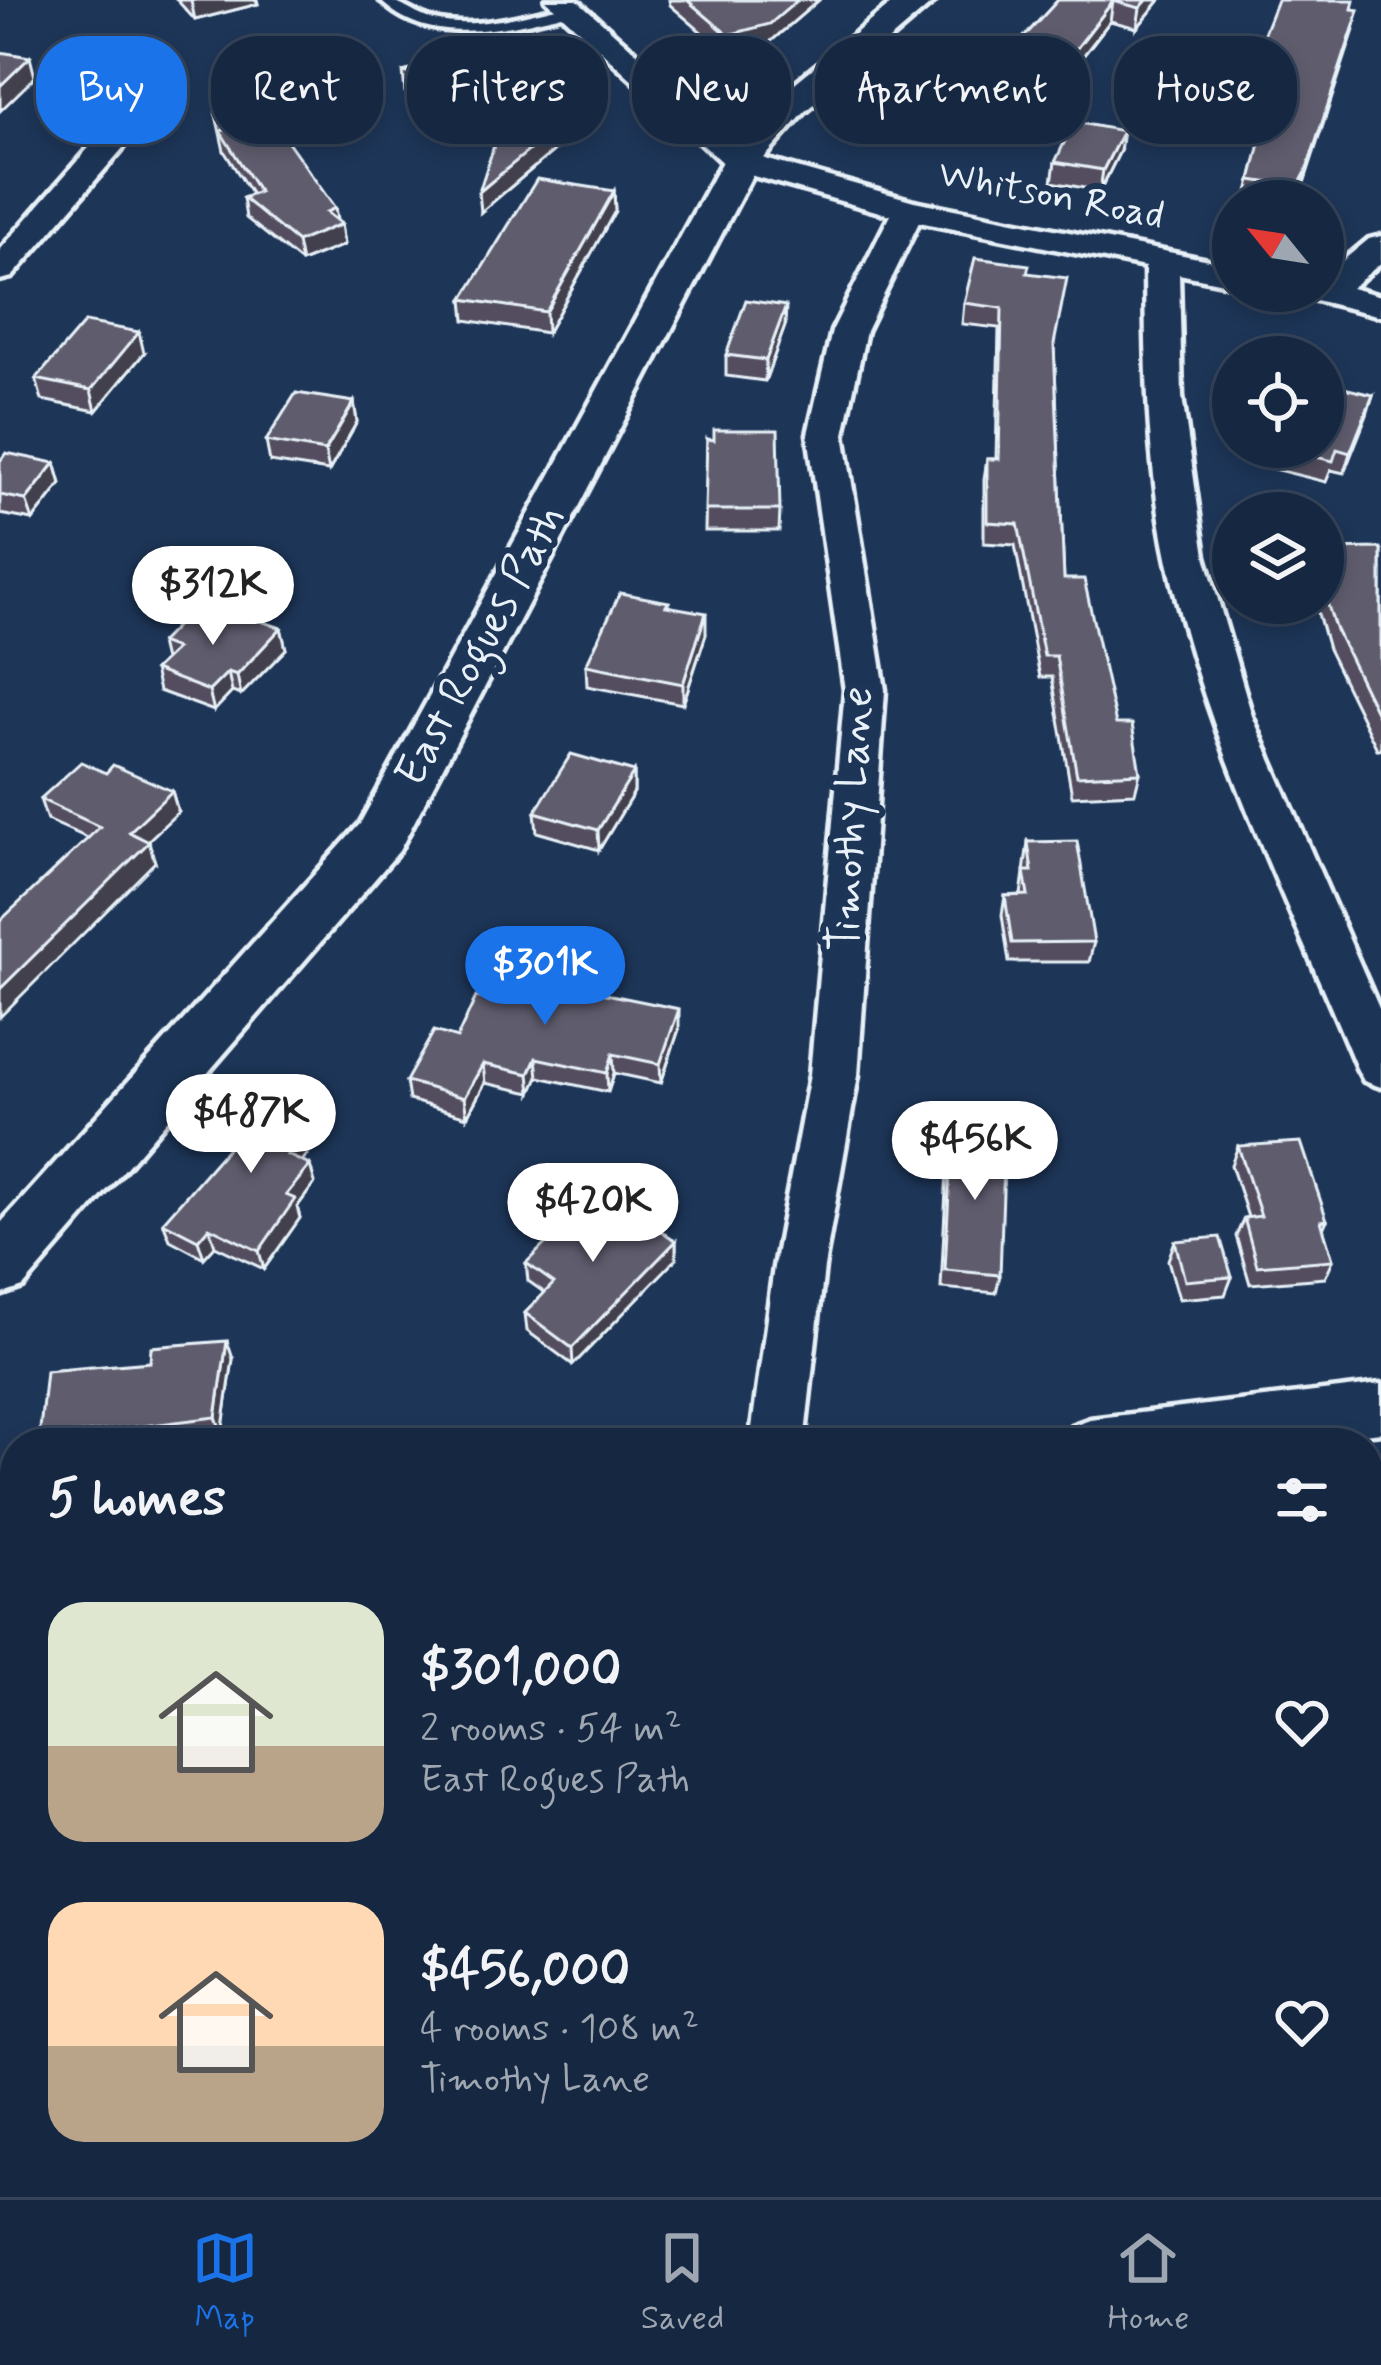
<!DOCTYPE html>
<html lang="en">
<head>
<meta charset="utf-8">
<style>
  body { margin:0; font-family:Mynerve,sans-serif; background:#23344c; color:#f1f3f6; height:100vh; display:flex; flex-direction:column; font-size:45px; white-space:nowrap }
  * { box-sizing:border-box; margin:0 }
  p { font-size:39px; color:#9ea6b1 }
  .icon { flex:none; width:66px; height:66px; fill:none; stroke:currentColor; stroke-width:2; stroke-linecap:round; stroke-linejoin:round }
  .map { position:relative; flex:1; overflow:hidden }
  .details { position:absolute; left:0px; top:1428px; width:1383px; height:771px; display:flex; flex-direction:column; background:#162841; border-radius:48px 48px 0 0; box-shadow:0 6px 18px #0003,0 0 0 3px #35445a }
  .details>* { flex:none }
  .top-card { position:absolute; left:36px; top:36px; width:1311px; height:108px; display:flex; gap:24px }
  .needle { width:78px; rotate:300deg }
  .fabs { position:absolute; left:1212px; top:180px; display:grid; gap:24px }
  .fabs a { display:grid; place-items:center; width:132px; height:132px; border-radius:50%; background:#162841; box-shadow:0 6px 18px #0003,0 0 0 3px #35445a; font-size:60px }
  .price { position:absolute; translate:-50% -102px; padding:0 27px; border-radius:42px; background:#fff; color:#222; font-size:39px; line-height:78px; filter:drop-shadow(0 3px 6px #0008) }
  .price::after { content:''; position:absolute; left:50%; top:72px; width:36px; height:27px; margin-left:-18px; background:inherit; clip-path:polygon(0 0,100% 0,50% 100%) }
  .price.on { background:#1a73e8; color:#fff }
  ul { padding:0; list-style:none }
  li { display:flex; align-items:center; gap:36px; height:300px; padding:0 48px }
  li span { display:grid; place-items:center; flex:none; width:336px; height:240px; border-radius:36px; color:#555 }
  li>.icon { margin-inline-start:auto }
  span .icon { width:144px; height:144px; fill:#fffc; stroke-width:1 }
  li b { font-size:51px }
  h2 { display:flex; justify-content:space-between; align-items:center; height:144px; padding:0 48px; font-size:51px }
  .tag { padding:0 42px; border-radius:48px; background:#162841; box-shadow:0 6px 18px #0003,0 0 0 3px #35445a; font-size:42px; line-height:108px }
  .tag.on { background:#1a73e8; color:#fff }
  .tab-bar { display:flex; justify-content:space-around; align-items:center; height:168px; border-top:3px solid #35445a; background:#162841; font-size:33px; color:#9ea6b1 }
  .tab-bar a { display:grid; justify-items:center; gap:6px }
  .tab-bar .on { color:#1a73e8 }
  .map>svg:first-child { display:block }
  .lines { fill:none; stroke-linecap:round; stroke-linejoin:round }
  .service-casing { stroke:#e8f1f8; stroke-width:9 }
  .minor-casing { stroke:#e8f1f8; stroke-width:9 }
  .tertiary-casing { stroke:#e8f1f8; stroke-width:9 }
  .service { fill:#1d3557; fill-rule:evenodd }
  .minor { fill:#1d3557; fill-rule:evenodd }
  .tertiary { fill:#1d3557; fill-rule:evenodd }
  .wall { fill:#524e5f; stroke:#e8f1f8; stroke-width:3 }
  .shaded-wall { fill:#42404d; stroke:#e8f1f8; stroke-width:3 }
  .building { fill:#5f5b6e; stroke:#e8f1f8; stroke-width:3 }
  .labels { text-anchor:middle; dominant-baseline:central; stroke-width:12; stroke-linejoin:round; paint-order:stroke }
  .far-street-label { font-size:39px; fill:#e8f1f8; stroke:#1d3557 }
  .street-label { font-size:45px; fill:#e8f1f8; stroke:#1d3557 }
</style>
</head>
<body>
<div class="map">
<svg width="1381" height="2197" viewBox="0 0 1381 2197">
  <rect width="100%" height="100%" fill="#1d3557"/>
  <filter id="ink" filterUnits="userSpaceOnUse"><feTurbulence type="fractalNoise" baseFrequency=".00833" numOctaves="2"/><feDisplacementMap in="SourceGraphic" scale="24" xChannelSelector="R" yChannelSelector="G"/><feConvolveMatrix kernelMatrix="1 2 1 2 8 2 1 2 1" color-interpolation-filters="sRGB"/></filter>
  <g filter="url(#ink)">
    <g class="lines">
      <defs>
        <path id="service" d="M 380,0 C 401,0 413,15 434,20 C 478,30 527,14 570,5 L 577,9 C 564,16 547,18 532,22 C 480,33 421,41 380,0 Z"/>
        <g id="minor">
          <path d="M 546,0 L 577,0 L 751,155 L 914,201 L 1233,265 L 1233,285 L 1179,274 L 1182,397 L 1205,556 L 1252,716 L 1381,1013 L 1381,1087 L 1364,1081 L 1357,1068 C 1288,901 1204,735 1167,557 C 1147,462 1146,364 1145,267 L 919,222 L 866,331 L 844,434 L 885,690 L 858,1075 L 824,1267 L 804,1443 L 750,1443 L 774,1267 L 810,1075 L 845,690 L 808,434 L 832,331 L 890,215 L 729,169 Z"/>
          <path d="M 118,125 L 133,134 L 129,141 L 12,277 L 0,280 L 0,250 L 107,127 Z"/>
          <path d="M 1381,236 L 1381,263 L 1351,288 L 1381,296 L 1381,316 L 1307,298 L 1302,291 L 1323,291 L 1323,277 L 1369,239 Z"/>
          <path d="M 1381,1384 L 1381,1432 L 1289,1443 L 1063,1443 L 1071,1426 L 1090,1419 Z"/>
          <path d="M 15,1564 L 15,1618 L 0,1620 L 0,1566 Z"/>
        </g>
        <path id="tertiary" d="M 896,0 L 936,0 L 805,112 L 757,166 L 399,851 L 23,1287 L 0,1295 L 0,1224 L 360,824 L 726,154 L 779,96 Z"/>
      </defs>
      <use href="#service" class="service-casing"/>
      <use href="#minor" class="minor-casing"/>
      <use href="#tertiary" class="tertiary-casing"/>
      <use href="#service" class="service"/>
      <use href="#minor" class="minor"/>
      <use href="#tertiary" class="tertiary"/>
    </g>
    <g class="wall">
      <path d="M 177,0 L 257,0 L 258,4 L 195,20 Z"/>
      <path d="M 669,0 L 819,0 L 769,43 L 728,55 L 670,5 Z"/>
      <path d="M 1058,0 L 1160,0 L 1137,28 L 1110,21 L 1063,82 L 1011,69 L 1013,49 Z"/>
      <path d="M 1352,9 L 1354,30 L 1301,192 L 1296,201 L 1246,200 L 1272,96 L 1245,91 L 1249,71 Z"/>
      <path d="M 509,45 L 575,112 L 576,132 L 481,212 L 505,114 L 405,92 L 403,72 Z"/>
      <path d="M 216,115 L 341,224 L 344,245 L 301,262 L 246,218 L 243,198 L 252,195 L 224,151 Z"/>
      <path d="M 1120,151 L 1100,191 L 1052,182 L 1055,162 Z"/>
      <path d="M 614,191 L 615,211 L 547,333 L 465,320 L 463,299 Z"/>
      <path d="M 1028,273 L 1054,347 L 1064,579 L 1116,724 L 1140,773 L 1135,793 L 1072,796 L 1052,677 L 1040,677 L 1015,545 L 984,543 L 984,479 L 987,459 L 996,459 L 999,328 L 962,324 L 964,303 Z"/>
      <path d="M 785,326 L 765,381 L 726,376 L 726,355 Z"/>
      <path d="M 144,353 L 96,411 L 42,400 L 36,379 Z"/>
      <path d="M 1373,395 L 1344,473 L 1331,470 L 1326,482 L 1269,468 L 1274,447 Z"/>
      <path d="M 354,402 L 357,422 L 329,471 L 270,462 L 266,441 Z"/>
      <path d="M 707,439 L 780,510 L 779,531 L 705,531 Z"/>
      <path d="M 0,461 L 55,463 L 61,484 L 33,520 L 0,514 Z"/>
      <path d="M 1328,549 L 1381,550 L 1381,749 L 1377,749 L 1328,649 L 1315,603 L 1323,603 L 1323,579 L 1325,579 L 1323,565 Z"/>
      <path d="M 669,606 L 706,634 L 683,704 L 587,686 L 586,665 Z"/>
      <path d="M 226,622 L 281,628 L 286,649 L 241,695 L 232,692 L 214,711 L 159,691 L 154,670 L 164,660 L 160,643 Z"/>
      <path d="M 634,772 L 634,792 L 599,850 L 537,832 L 535,812 Z"/>
      <path d="M 106,773 L 172,791 L 178,812 L 147,841 L 155,862 L 88,838 L 47,820 L 40,799 Z"/>
      <path d="M 1028,842 L 1094,942 L 1089,962 L 1009,962 L 1002,915 L 1005,896 L 1021,895 Z"/>
      <path d="M 601,986 L 598,993 L 679,1029 L 661,1083 L 614,1073 L 608,1092 L 538,1077 L 531,1093 L 485,1083 L 467,1117 L 409,1100 L 406,1081 L 501,1002 Z"/>
      <path d="M 325,1106 L 330,1125 L 302,1161 L 315,1183 L 297,1207 L 300,1218 L 264,1269 L 215,1246 L 204,1258 L 170,1240 L 163,1222 Z"/>
      <path d="M 952,1131 L 1000,1275 L 996,1293 L 941,1288 L 948,1150 Z"/>
      <path d="M 1238,1146 L 1327,1220 L 1323,1229 L 1333,1260 L 1325,1278 L 1250,1284 L 1236,1236 L 1244,1218 L 1248,1217 L 1231,1165 Z"/>
      <path d="M 676,1241 L 676,1259 L 573,1365 L 527,1331 L 525,1313 L 545,1293 L 528,1281 L 526,1263 Z"/>
      <path d="M 1175,1241 L 1232,1277 L 1225,1295 L 1179,1299 L 1168,1260 Z"/>
      <path d="M 233,1359 L 222,1434 L 150,1443 L 41,1443 L 39,1439 Z"/>
      <path d="M 1381,1560 L 1381,1730 L 1368,1732 L 1368,1562 Z"/>
      <path d="M 1193,2186 L 1381,2197 L 1185,2197 L 1184,2194 Z"/>
    </g>
    <g class="shaded-wall">
      <path d="M 195,0 L 257,0 L 258,4 L 195,20 L 191,1 Z"/>
      <path d="M 798,0 L 819,0 L 769,43 L 728,55 L 728,35 Z"/>
      <path d="M 1147,0 L 1160,0 L 1137,28 L 1140,8 Z"/>
      <path d="M 1113,1 L 1110,21 L 1063,82 L 1066,62 Z"/>
      <path d="M 1359,10 L 1301,192 L 1294,201 L 1298,187 Z"/>
      <path d="M 30,57 L 35,77 L 0,111 L 0,86 Z"/>
      <path d="M 575,112 L 576,132 L 481,212 L 479,192 Z"/>
      <path d="M 1123,131 L 1120,151 L 1100,191 L 1103,170 Z"/>
      <path d="M 614,191 L 615,211 L 547,333 L 546,312 Z"/>
      <path d="M 335,208 L 338,226 L 341,224 L 344,245 L 301,262 L 297,242 L 326,212 Z"/>
      <path d="M 786,306 L 785,326 L 765,381 L 766,360 Z"/>
      <path d="M 139,332 L 144,353 L 96,411 L 91,390 Z"/>
      <path d="M 1373,395 L 1367,415 L 1344,473 L 1350,453 Z"/>
      <path d="M 354,402 L 357,422 L 329,471 L 325,451 Z"/>
      <path d="M 55,463 L 61,484 L 33,520 L 26,500 Z"/>
      <path d="M 706,613 L 706,634 L 683,704 L 683,684 Z"/>
      <path d="M 281,628 L 286,649 L 241,695 L 237,675 Z"/>
      <path d="M 228,672 L 232,692 L 214,711 L 209,691 Z"/>
      <path d="M 634,772 L 634,792 L 599,850 L 598,830 Z"/>
      <path d="M 172,791 L 178,812 L 136,852 L 129,832 Z"/>
      <path d="M 149,842 L 155,862 L 0,1017 L 0,989 Z"/>
      <path d="M 600,967 L 601,986 L 592,1011 L 591,991 Z"/>
      <path d="M 679,1009 L 679,1029 L 661,1083 L 660,1064 Z"/>
      <path d="M 613,1054 L 614,1073 L 608,1092 L 607,1073 Z"/>
      <path d="M 536,1058 L 538,1077 L 531,1093 L 529,1074 Z"/>
      <path d="M 483,1064 L 485,1083 L 467,1117 L 464,1098 Z"/>
      <path d="M 325,1106 L 330,1125 L 293,1173 L 287,1155 Z"/>
      <path d="M 310,1165 L 315,1183 L 297,1207 L 300,1218 L 264,1269 L 259,1251 L 286,1195 Z"/>
      <path d="M 209,1227 L 215,1246 L 204,1258 L 198,1240 Z"/>
      <path d="M 676,1241 L 676,1259 L 573,1365 L 572,1348 Z"/>
      <path d="M 227,1341 L 233,1359 L 222,1434 L 216,1417 Z"/>
    </g>
    <g class="building">
      <path d="M 687,0 L 798,0 L 770,24 L 728,35 Z"/>
      <path d="M 1058,0 L 1147,0 L 1140,8 L 1113,1 L 1066,62 L 1013,49 Z"/>
      <path d="M 1277,0 L 1354,0 L 1352,9 L 1359,10 L 1306,172 L 1298,187 L 1251,180 L 1277,76 L 1249,71 Z"/>
      <path d="M 509,45 L 575,112 L 479,192 L 510,96 L 403,72 Z"/>
      <path d="M 0,52 L 30,57 L 0,86 Z"/>
      <path d="M 262,105 L 335,208 L 326,212 L 341,224 L 297,242 L 243,198 L 259,192 L 220,131 L 225,130 L 216,115 Z"/>
      <path d="M 1074,122 L 1123,131 L 1103,170 L 1055,162 Z"/>
      <path d="M 537,179 L 614,191 L 546,312 L 463,299 Z"/>
      <path d="M 975,258 L 1029,265 L 1027,273 L 1067,278 L 1054,344 L 1064,579 L 1084,579 L 1116,724 L 1132,724 L 1140,773 L 1077,776 L 1056,656 L 1044,656 L 1018,524 L 987,522 L 987,459 L 999,459 L 1002,308 L 964,303 Z"/>
      <path d="M 746,300 L 786,306 L 766,360 L 726,355 Z"/>
      <path d="M 85,322 L 139,332 L 91,390 L 36,379 Z"/>
      <path d="M 1323,383 L 1373,395 L 1350,453 L 1337,449 L 1333,461 L 1274,447 L 1323,447 Z"/>
      <path d="M 296,393 L 354,402 L 325,451 L 266,441 Z"/>
      <path d="M 714,430 L 778,430 L 780,510 L 705,510 L 707,439 L 714,440 Z"/>
      <path d="M 6,453 L 55,463 L 26,500 L 0,495 L 0,461 Z"/>
      <path d="M 1380,548 L 1381,550 L 1381,722 L 1335,628 L 1323,589 L 1323,579 L 1338,579 L 1328,549 Z"/>
      <path d="M 620,593 L 669,602 L 666,606 L 706,613 L 683,684 L 586,665 Z"/>
      <path d="M 192,610 L 226,622 L 235,612 L 281,628 L 237,675 L 228,672 L 209,691 L 154,670 L 176,649 L 160,643 Z"/>
      <path d="M 571,754 L 634,772 L 598,830 L 535,812 Z"/>
      <path d="M 81,762 L 106,773 L 113,765 L 172,791 L 129,832 L 149,842 L 0,989 L 0,921 L 100,827 L 40,799 Z"/>
      <path d="M 1077,841 L 1094,942 L 1012,943 L 1005,896 L 1028,895 L 1024,871 L 1032,871 L 1028,842 Z"/>
      <path d="M 534,953 L 600,967 L 591,991 L 679,1009 L 660,1064 L 613,1054 L 607,1073 L 536,1058 L 529,1074 L 483,1064 L 464,1098 L 406,1081 L 434,1031 L 457,1038 L 476,997 L 501,1002 L 516,967 L 527,969 Z"/>
      <path d="M 281,1087 L 325,1106 L 287,1155 L 310,1165 L 286,1195 L 295,1199 L 259,1251 L 209,1227 L 198,1240 L 163,1222 Z"/>
      <path d="M 952,1131 L 1005,1136 L 1000,1275 L 945,1270 Z"/>
      <path d="M 1301,1142 L 1327,1220 L 1321,1221 L 1333,1260 L 1257,1266 L 1244,1218 L 1261,1216 L 1238,1146 Z"/>
      <path d="M 600,1189 L 676,1241 L 572,1348 L 525,1313 L 554,1283 L 526,1263 Z"/>
      <path d="M 1220,1237 L 1232,1277 L 1185,1281 L 1175,1241 Z"/>
      <path d="M 227,1341 L 216,1417 L 39,1439 L 46,1371 L 150,1362 L 151,1347 Z"/>
      <path d="M 1381,1560 L 1381,1717 L 1368,1719 L 1368,1562 Z"/>
      <path d="M 1378,2145 L 1381,2153 L 1381,2197 L 1196,2197 L 1193,2186 L 1208,2184 L 1368,2184 L 1368,2147 Z"/>
      <path d="M 167,2184 L 224,2184 L 223,2197 L 167,2197 Z"/>
      <path d="M 1067,2184 L 1072,2184 L 1076,2197 L 1006,2197 Z"/>
    </g>
  </g>
  <g class="labels">
    <g class="far-street-label">
      <text transform="translate(1051 196) rotate(11)">Whitson Road</text>
    </g>
    <g class="street-label">
      <text transform="translate(481 646) rotate(-62)">East Rogues Path</text>
      <text transform="translate(852 819) rotate(-87)">Timothy Lane</text>
    </g>
  </g>
</svg>
<div class="fabs">
<a><svg class="needle" viewBox="-14 -14 28 28"><path d="M0-13l5 13h-10z" fill="#e53935"/><path d="M0 13l5-13h-10z" fill="#9ea6b1"/></svg></a>
<a><svg class="icon" aria-label="locate" viewBox="0 0 24 24"><circle cx="12" cy="12" r="6"/><path d="M12 2v4M12 18v4M2 12h4M18 12h4"/></svg></a>
<a><svg class="icon" aria-label="layers" viewBox="0 0 24 24"><path d="M12 4l9 5-9 5-9-5zM3 14l9 5 9-5"/></svg></a>
</div>
<b class="price" style="left:213px;top:648px">$312K</b>
<b class="price on" style="left:545px;top:1028px">$301K</b>
<b class="price" style="left:251px;top:1176px">$487K</b>
<b class="price" style="left:975px;top:1203px">$456K</b>
<b class="price" style="left:593px;top:1265px">$420K</b>
<div class="top-card">
<a class="tag on">Buy</a>
<a class="tag">Rent</a>
<a class="tag">Filters</a>
<a class="tag">New</a>
<a class="tag">Apartment</a>
<a class="tag">House</a>
</div>
<section class="details">
<h2>5 homes<svg class="icon" aria-label="filters" viewBox="0 0 24 24"><path d="M4 7h16M4 17h16"/><circle cx="9" cy="7" r="2"/><circle cx="15" cy="17" r="2"/></svg></h2>
<ul>
<li><span style="background:linear-gradient(#dfe7d0 60%,#b9a48a 0)"><svg class="icon" aria-label="home" viewBox="0 0 24 24"><path d="M3 11l9-7 9 7M6 9v11h12V9"/></svg></span><div><b>$301,000</b><p>2 rooms · 54 m²</p><p>East Rogues Path</p></div><svg class="icon" aria-label="heart" viewBox="0 0 24 24"><path d="M12 20l-8-8c-3-5 5-10 8-4 3-6 11-1 8 4z"/></svg></li>
<li><span style="background:linear-gradient(#ffd9b3 60%,#b9a48a 0)"><svg class="icon" aria-label="home" viewBox="0 0 24 24"><path d="M3 11l9-7 9 7M6 9v11h12V9"/></svg></span><div><b>$456,000</b><p>4 rooms · 108 m²</p><p>Timothy Lane</p></div><svg class="icon" aria-label="heart" viewBox="0 0 24 24"><path d="M12 20l-8-8c-3-5 5-10 8-4 3-6 11-1 8 4z"/></svg></li>
</ul>
</section>
</div>
<nav class="tab-bar">
<a class="on"><svg class="icon" aria-label="map" viewBox="0 0 24 24"><path d="M3 6l6-2 6 2 6-2v14l-6 2-6-2-6 2zM9 4v14M15 6v14"/></svg>Map</a>
<a><svg class="icon" aria-label="saved" viewBox="0 0 24 24"><path d="M7 4h10v16l-5-4-5 4z"/></svg>Saved</a>
<a><svg class="icon" aria-label="home" viewBox="0 0 24 24"><path d="M3 11l9-7 9 7M6 9v11h12V9"/></svg>Home</a>
</nav>
</body>
</html>
